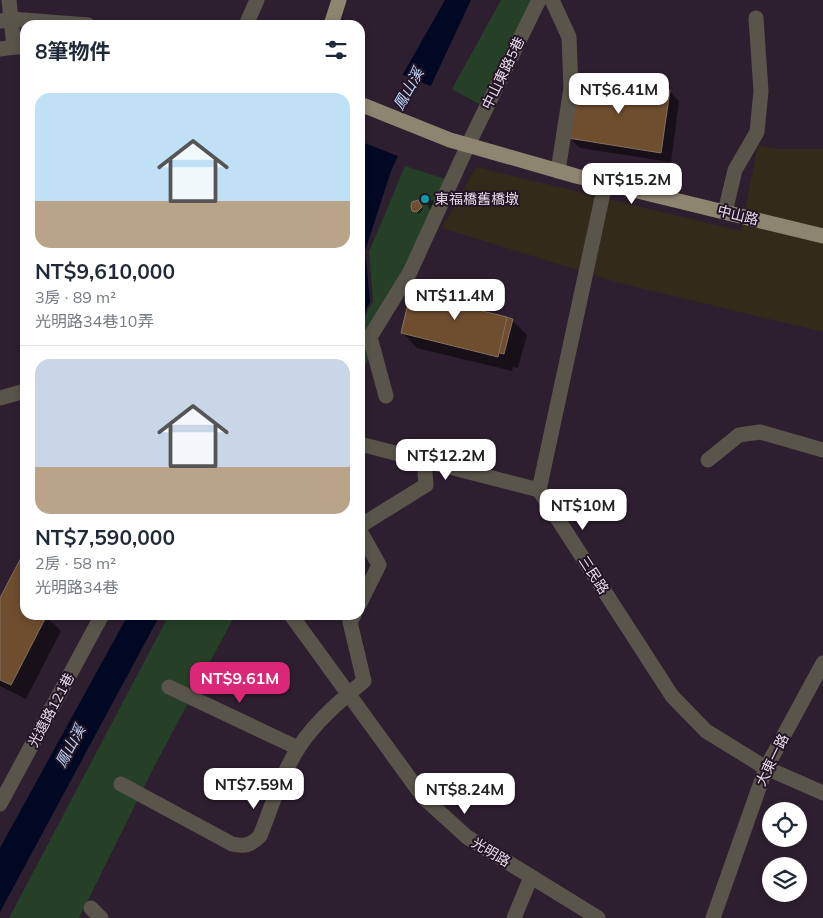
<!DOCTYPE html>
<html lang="zh-TW">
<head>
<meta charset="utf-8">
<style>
  body { margin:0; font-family:Mulish,"Noto Sans TC",sans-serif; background:#f2f2f3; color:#1f2937; height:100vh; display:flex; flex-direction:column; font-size:19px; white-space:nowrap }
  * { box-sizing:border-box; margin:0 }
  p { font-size:16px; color:#747a83 }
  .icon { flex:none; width:28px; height:28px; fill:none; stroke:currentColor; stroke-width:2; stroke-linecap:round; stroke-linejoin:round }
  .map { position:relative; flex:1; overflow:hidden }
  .panel { position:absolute; left:20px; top:20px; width:345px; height:600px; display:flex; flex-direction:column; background:#fff; border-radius:15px; box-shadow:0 2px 8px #0003 }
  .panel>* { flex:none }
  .controls { position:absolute; left:762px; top:802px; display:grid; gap:10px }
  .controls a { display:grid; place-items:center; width:45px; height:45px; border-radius:50%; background:#fff; box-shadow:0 2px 8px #0003; font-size:25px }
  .price { position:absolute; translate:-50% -42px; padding:0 11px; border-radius:10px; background:#fff; color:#222; font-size:16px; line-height:32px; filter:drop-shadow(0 1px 2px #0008) }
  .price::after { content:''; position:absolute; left:50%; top:30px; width:15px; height:11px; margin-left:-8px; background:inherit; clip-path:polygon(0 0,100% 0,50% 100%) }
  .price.selected { background:#db2777; color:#fff }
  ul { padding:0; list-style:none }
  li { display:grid; align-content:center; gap:10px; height:265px; padding:0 15px }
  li+li { border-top:1px solid #e0e1e3 }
  li span { display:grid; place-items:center; height:155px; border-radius:15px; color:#555 }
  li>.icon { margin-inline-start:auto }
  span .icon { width:90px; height:90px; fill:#fffc; stroke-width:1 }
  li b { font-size:21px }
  h2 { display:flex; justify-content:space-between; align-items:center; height:60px; padding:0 15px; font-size:21px }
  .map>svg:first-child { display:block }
  .commercial { fill:#332b1a }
  .green { fill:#264028 }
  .water { fill:#000823 }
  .pier { fill:#2d1f2f }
  .shadow { fill:#0007 }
  .building { fill:#6f4e30; stroke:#846f5d }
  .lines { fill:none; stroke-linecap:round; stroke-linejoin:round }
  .minor { stroke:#59554b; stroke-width:15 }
  .major { stroke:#8d8570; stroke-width:15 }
  .culture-dot { fill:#0f9aa8; stroke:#231526; stroke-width:2 }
  .labels { text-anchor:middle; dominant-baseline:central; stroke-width:4; stroke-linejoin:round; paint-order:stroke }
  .street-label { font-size:14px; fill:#e6dce7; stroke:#231526 }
  .poi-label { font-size:14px; fill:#e6dce7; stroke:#231526; text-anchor:start }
  .water-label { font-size:15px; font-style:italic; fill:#bcd4f7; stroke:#231526 }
</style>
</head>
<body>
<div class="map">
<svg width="823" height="918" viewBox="0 0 823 918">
  <rect width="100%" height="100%" fill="#2d1f2f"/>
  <path class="commercial" d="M 758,145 L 775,149 L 823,149 L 823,332 L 623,284 L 442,228 L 476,167 L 741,231 Z"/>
  <g class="green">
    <path d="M 501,0 L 532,0 L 479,104 L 452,89 Z"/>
    <path d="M 405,166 L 445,179 L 386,321 L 360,376 L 360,326 L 373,301 L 369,252 Z"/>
    <path d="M 169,615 L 235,615 L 154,767 L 79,918 L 9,918 Z"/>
  </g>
  <g class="water">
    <path d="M 445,0 L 471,0 L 391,171 L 365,251 L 370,302 L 360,322 L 360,150 Z"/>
    <path d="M 128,615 L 160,615 L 0,912 L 0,848 Z"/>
  </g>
  <path class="pier" d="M 401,74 L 433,87 L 400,157 L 362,142 Z"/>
  <g class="shadow">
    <path d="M 669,91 L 679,101 L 671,162 L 580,148 L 569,138 Z"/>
    <path d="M 433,200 L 435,202 L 431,211 L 427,204 L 429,201 Z"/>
    <path d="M 418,201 L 423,209 L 419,214 L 414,210 Z"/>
    <path d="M 443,290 L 457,305 L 512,320 L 527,335 L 518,368 L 513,367 L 512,371 L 417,348 L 403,333 Z"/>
    <path d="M 25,553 L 25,615 L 44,615 L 61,631 L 26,699 L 0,686 L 0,601 Z"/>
  </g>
  <g class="building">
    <path d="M 576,77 L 670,90 L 661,153 L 568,138 Z"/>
    <path d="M 418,200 L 422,207 L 417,212 L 412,211 L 411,206 L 412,202 Z"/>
    <path d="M 414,282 L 443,289 L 440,301 L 513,319 L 504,354 L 402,329 Z"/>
    <path d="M 413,283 L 444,290 L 441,301 L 507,317 L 498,357 L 401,333 Z"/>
    <path d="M 25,550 L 25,615 L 47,615 L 11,685 L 0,680 L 0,598 Z"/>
  </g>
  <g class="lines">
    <g class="minor">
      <path d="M 9,0 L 14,47"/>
      <path d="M 552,0 L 569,37 L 571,88 L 558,171"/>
      <path d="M 0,21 L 11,19 L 88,25"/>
      <path d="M 246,25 L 257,0"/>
      <path d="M 0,49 L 14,47 L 25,47"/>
      <path d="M 605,184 L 539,490 L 672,696 L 706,731 L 766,768 L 823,793"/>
      <path d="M 725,212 L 735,170 L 757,132 L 761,91 L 756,18"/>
      <path d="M 386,396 L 370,337 L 410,272 L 468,145 L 539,0"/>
      <path d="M 0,398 L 25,391"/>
      <path d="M 360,444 L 539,490"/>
      <path d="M 708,460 L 739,435 L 760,432 L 823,450"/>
      <path d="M 360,526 L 426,485 L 424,460"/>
      <path d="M 360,531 L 379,565 L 360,603"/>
      <path d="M 291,615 L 424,798 L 467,837 L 598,918"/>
      <path d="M 169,687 L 298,748"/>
      <path d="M 121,784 L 232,844 C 245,847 251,845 260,836 C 271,808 283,771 299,747 C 316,721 341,700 364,681 L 350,622 L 354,615"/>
      <path d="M 0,804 L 102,615"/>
      <path d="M 91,908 L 101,918"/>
      <path d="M 514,918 L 531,877"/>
      <path d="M 713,918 L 766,768 L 823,663"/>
    </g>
    <g class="major">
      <path d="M 331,25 L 339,0"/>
      <path d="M 360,104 L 450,140 L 576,176 L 823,236"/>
    </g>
  </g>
  <circle class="culture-dot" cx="425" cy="199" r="5"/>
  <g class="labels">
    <g class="street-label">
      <text transform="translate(503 73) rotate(-64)">中山東路5巷</text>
      <text transform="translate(738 215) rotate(14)">中山路</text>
      <text transform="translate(594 575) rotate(57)">三民路</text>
      <text transform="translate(51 710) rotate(-62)">光遠路121巷</text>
      <text transform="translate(772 760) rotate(-64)">大東一路</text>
      <text transform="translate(491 852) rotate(31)">光明路</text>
    </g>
    <g class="poi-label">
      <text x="435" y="199">東福橋舊橋墩</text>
    </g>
    <g class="water-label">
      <text transform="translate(408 89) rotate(-61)">鳳山溪</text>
      <text transform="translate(70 746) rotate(-62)">鳳山溪</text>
    </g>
  </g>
</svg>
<div class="controls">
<a><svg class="icon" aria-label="locate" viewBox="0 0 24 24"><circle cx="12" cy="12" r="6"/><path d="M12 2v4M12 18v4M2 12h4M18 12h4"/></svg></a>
<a><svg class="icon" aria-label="layers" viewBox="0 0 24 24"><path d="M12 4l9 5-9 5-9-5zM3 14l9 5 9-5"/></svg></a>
</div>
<b class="price" style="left:619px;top:115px">NT$6.41M</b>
<b class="price" style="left:632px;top:205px">NT$15.2M</b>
<b class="price" style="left:455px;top:321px">NT$11.4M</b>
<b class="price" style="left:446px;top:481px">NT$12.2M</b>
<b class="price" style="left:583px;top:531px">NT$10M</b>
<b class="price selected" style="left:240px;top:704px">NT$9.61M</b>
<b class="price" style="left:254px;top:810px">NT$7.59M</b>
<b class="price" style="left:465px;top:815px">NT$8.24M</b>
<section class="panel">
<h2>8筆物件<svg class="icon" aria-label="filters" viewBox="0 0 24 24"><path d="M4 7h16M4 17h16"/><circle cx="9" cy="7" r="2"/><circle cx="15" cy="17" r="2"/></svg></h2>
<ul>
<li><span style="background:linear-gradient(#bfe0f5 70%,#b9a48a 0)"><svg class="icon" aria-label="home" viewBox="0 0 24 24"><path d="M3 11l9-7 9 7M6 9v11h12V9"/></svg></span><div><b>NT$9,610,000</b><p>3房 · 89 m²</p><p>光明路34巷10弄</p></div></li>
<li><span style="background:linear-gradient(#c9d6e8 70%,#b9a48a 0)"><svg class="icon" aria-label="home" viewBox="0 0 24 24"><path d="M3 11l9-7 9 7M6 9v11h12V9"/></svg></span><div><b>NT$7,590,000</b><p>2房 · 58 m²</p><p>光明路34巷</p></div></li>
</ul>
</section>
</div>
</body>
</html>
